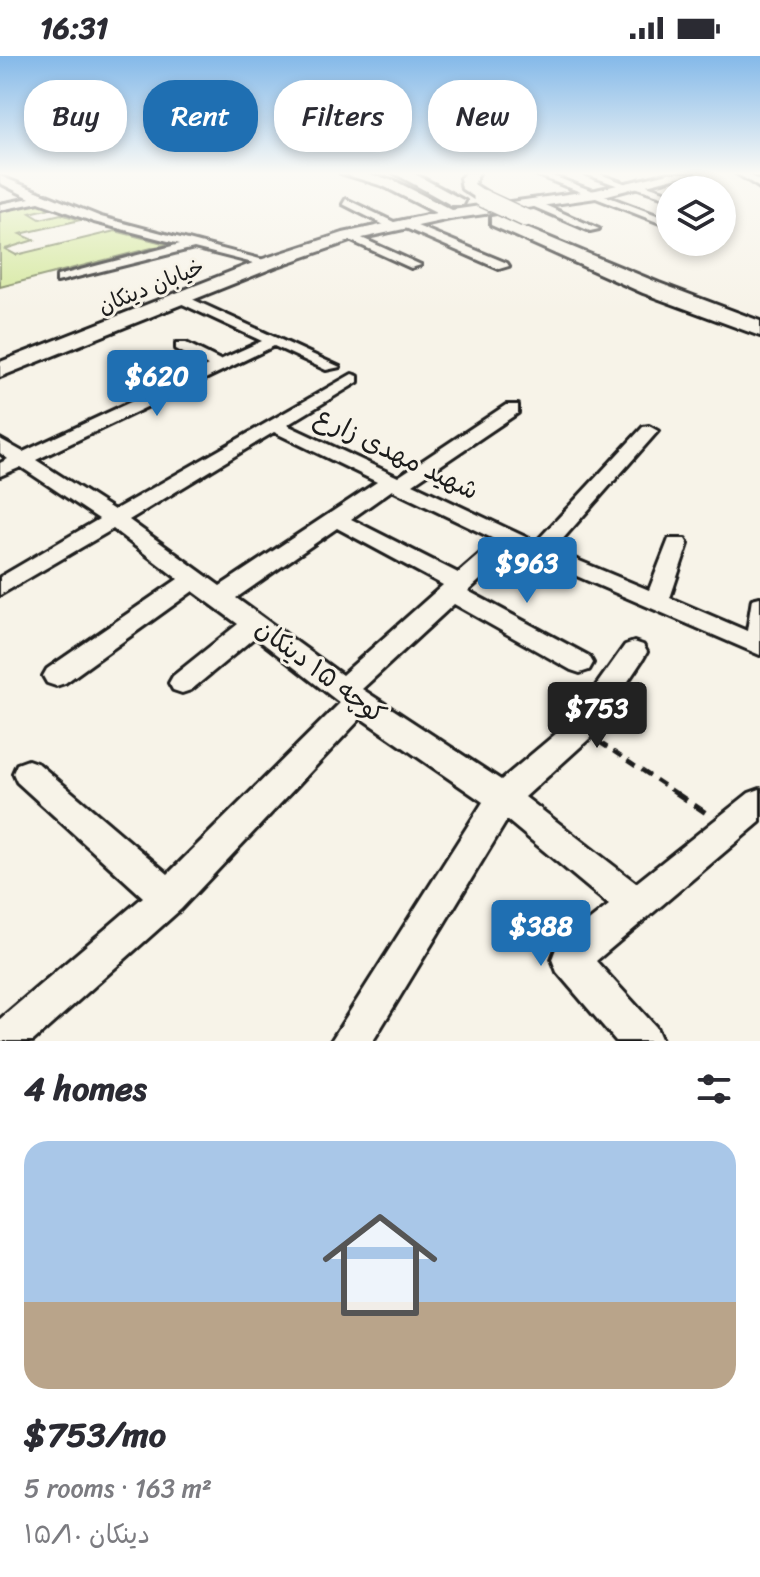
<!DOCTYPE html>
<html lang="en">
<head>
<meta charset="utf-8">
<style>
  body { margin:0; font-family:Sriracha,"Playpen Sans Arabic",sans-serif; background:#f2f2f3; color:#2b2b33; height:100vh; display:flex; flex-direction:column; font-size:30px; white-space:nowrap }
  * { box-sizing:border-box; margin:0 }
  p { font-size:26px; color:#7c7c81 }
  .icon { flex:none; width:44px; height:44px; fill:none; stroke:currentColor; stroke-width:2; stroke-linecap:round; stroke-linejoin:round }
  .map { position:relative; height:985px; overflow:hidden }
  .side { display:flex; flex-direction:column; background:#fff; flex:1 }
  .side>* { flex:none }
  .hud { position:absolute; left:24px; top:24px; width:712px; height:72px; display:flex; gap:16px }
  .fabs { position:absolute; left:656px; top:120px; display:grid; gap:16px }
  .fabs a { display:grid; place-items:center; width:80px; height:80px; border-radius:50%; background:#fff; box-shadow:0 4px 12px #0003; font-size:40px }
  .price { position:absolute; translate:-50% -68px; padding:0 18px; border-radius:8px; background:#1f6fb2; color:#fff; font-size:26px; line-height:52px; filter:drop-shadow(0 2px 4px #0008) }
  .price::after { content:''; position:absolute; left:50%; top:48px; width:24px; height:18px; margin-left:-12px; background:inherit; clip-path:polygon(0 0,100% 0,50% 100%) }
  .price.active { background:#222; color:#fff }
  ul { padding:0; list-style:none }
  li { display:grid; align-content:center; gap:16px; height:424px; padding:0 24px }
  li+li { border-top:2px solid #e1e1e2 }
  li span { display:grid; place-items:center; height:248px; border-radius:24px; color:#555 }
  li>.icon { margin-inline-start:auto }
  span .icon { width:144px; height:144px; fill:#fffc; stroke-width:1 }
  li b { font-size:34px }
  h2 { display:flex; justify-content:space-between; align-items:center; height:96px; padding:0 24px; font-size:34px }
  .pill { padding:0 28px; border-radius:32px; background:#fff; box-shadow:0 4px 12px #0003; font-size:28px; line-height:72px }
  .pill.active { background:#1f6fb2; color:#fff }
  .status { display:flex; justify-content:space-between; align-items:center; height:56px; padding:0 40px; background:#fff; direction:ltr }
  .status svg { height:22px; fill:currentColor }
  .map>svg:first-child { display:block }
  .green { fill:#d4e89d; stroke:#78825c; stroke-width:2 }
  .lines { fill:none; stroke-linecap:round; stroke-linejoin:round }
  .minor-casing { stroke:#1c1c1c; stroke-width:6 }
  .secondary-casing { stroke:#1c1c1c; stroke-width:6 }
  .trunk-casing { stroke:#1c1c1c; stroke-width:6 }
  .path-far1 { stroke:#1c1c1c; stroke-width:4; stroke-dasharray:10 7; stroke-linecap:butt }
  .path { stroke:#1c1c1c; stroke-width:5; stroke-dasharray:13 9; stroke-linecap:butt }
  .minor { fill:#f7f3e8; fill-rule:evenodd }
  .secondary { fill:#f7f3e8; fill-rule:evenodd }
  .trunk { fill:#f7f3e8; fill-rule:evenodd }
  .trunk-bridge-casing { stroke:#1c1c1c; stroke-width:20; stroke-linecap:butt }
  .trunk-bridge { stroke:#f7f3e8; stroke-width:17 }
  .labels { text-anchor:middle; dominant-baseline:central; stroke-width:6; stroke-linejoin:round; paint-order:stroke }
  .far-street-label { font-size:22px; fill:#1c1c1c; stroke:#f7f3e8 }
  .street-label { font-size:26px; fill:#1c1c1c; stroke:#f7f3e8 }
</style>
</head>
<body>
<div class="status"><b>16:31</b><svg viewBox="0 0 49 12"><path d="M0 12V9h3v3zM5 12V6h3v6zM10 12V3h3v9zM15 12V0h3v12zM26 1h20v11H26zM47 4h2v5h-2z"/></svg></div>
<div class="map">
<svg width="760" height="985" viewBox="0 0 760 985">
  <rect width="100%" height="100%" fill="#f7f3e8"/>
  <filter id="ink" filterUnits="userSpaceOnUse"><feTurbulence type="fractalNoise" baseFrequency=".0125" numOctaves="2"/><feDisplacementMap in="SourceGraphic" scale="16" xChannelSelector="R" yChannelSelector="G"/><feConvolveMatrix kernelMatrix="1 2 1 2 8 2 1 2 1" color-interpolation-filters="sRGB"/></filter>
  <g filter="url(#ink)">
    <path class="green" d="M 29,143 L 51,152 L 30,157 L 40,163 L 61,158 L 80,164 L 20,178 L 34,184 L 5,193 L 16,199 L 115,175 L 167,188 L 0,231 L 0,149 Z"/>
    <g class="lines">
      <defs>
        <g id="minor">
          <path d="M 532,117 L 545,117 L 670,164 L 670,171 Z"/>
          <path d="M 583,117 L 597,117 L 635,131 L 627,133 Z"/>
          <path d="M 736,117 L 747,117 L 760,125 L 760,132 Z"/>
          <path d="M 0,120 L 101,161 L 275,207 L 269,211 L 194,192 L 57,226 L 57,220 L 180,188 L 94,166 L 39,146 L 0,154 L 0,148 L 30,142 L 0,127 Z"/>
          <path d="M 638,126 L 670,137 L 670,143 L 635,131 Z"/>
          <path d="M 346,143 L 398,168 L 399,170 L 390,172 L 343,148 Z"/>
          <path d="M 532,146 L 538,146 L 599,173 L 590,175 L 532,150 Z"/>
          <path d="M 405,165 L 507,207 L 509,210 L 499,213 L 401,170 Z"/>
          <path d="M 345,178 L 353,178 L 421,209 L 411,212 L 345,182 Z"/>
          <path d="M 181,238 L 340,311 L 326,314 L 274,290 L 36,404 L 114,454 L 352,318 L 358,320 L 358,326 L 287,369 L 398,421 L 506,349 L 518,349 L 518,357 L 413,428 L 536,486 L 643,371 L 649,370 L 658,375 L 553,494 L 649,534 L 669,483 L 685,483 L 688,488 L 670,542 L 747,575 L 752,543 L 760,541 L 760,599 L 514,493 L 468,535 L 589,600 L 593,607 L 589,614 L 580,617 L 571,614 L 454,548 L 362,633 L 501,724 L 570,666 L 625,589 L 634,586 L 643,589 L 647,596 L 643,603 L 590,682 L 525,741 L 636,827 L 749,737 L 760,733 L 760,766 L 596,905 L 656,971 L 662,985 L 616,985 L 557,916 L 552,903 L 557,890 L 609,849 L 507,764 L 373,985 L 331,985 L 483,746 L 361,662 L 181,853 L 33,985 L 0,985 L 0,963 L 143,841 L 17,726 L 13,717 L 17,708 L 28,704 L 39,708 L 168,818 L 340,647 L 255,581 L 191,634 L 182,637 L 173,634 L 169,627 L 173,620 L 238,568 L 193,535 L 65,627 L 56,630 L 47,627 L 43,620 L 47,613 L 178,523 L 113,473 L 0,539 L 0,521 L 99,463 L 21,411 L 0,420 L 0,407 L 8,403 L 0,397 L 0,383 L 23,396 L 208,310 L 176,293 L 176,287 L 186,287 L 220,304 L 262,285 L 176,245 L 176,239 ZM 274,376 L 377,426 L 220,530 L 129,464 ZM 392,434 L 496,484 L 458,517 L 351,463 ZM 337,472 L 443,529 L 342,619 L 236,542 Z"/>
        </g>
        <path id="secondary" d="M 340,117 L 363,117 L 393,124 L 452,154 L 487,149 L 462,133 L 460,122 L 465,117 L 479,117 L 474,128 L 503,147 L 596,134 L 669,117 L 693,117 L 596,142 L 450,163 L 353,184 L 275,211 L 0,321 L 0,306 L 263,203 L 343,177 L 436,157 L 383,130 Z"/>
        <g id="trunk">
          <path d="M 394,117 L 413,117 L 465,145 L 463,149 L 451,149 Z"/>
          <path d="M 497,160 L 659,227 L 760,265 L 760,280 L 643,237 L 491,169 L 491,161 Z"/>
        </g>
      </defs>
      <use href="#minor" class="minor-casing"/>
      <use href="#secondary" class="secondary-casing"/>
      <use href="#trunk" class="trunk-casing"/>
      <path class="path-far1" d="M 599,686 L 679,739"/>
      <path class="path" d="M 676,737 L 706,757"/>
      <use href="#minor" class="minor"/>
      <use href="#secondary" class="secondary"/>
      <use href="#trunk" class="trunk"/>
      <defs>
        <path id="trunk-bridge" d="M 482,142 L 525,162"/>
      </defs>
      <use href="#trunk-bridge" class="trunk-bridge-casing"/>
      <use href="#trunk-bridge" class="trunk-bridge"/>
    </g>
  </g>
  <linearGradient id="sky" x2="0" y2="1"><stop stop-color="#84b9e9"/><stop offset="0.46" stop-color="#fbfaf5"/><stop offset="1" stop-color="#fbfaf5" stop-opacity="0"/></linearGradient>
  <rect width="760" height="255" fill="url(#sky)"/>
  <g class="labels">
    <g class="far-street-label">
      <text transform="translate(151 230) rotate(-22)">خیابان دینکان</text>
    </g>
    <g class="street-label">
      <text transform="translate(397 397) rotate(26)">شهید مهدی زارع</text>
      <text transform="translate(321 615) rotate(37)">کوچه ۱۵ دینکان</text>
    </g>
  </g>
</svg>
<div class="fabs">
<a><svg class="icon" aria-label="layers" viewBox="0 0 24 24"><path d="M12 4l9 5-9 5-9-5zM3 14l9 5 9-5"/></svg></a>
</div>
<b class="price" style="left:157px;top:362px">$620</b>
<b class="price" style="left:527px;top:549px">$963</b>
<b class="price active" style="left:597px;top:694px">$753</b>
<b class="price" style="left:541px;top:912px">$388</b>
<div class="hud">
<a class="pill">Buy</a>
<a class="pill active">Rent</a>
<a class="pill">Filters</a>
<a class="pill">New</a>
</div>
</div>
<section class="side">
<h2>4 homes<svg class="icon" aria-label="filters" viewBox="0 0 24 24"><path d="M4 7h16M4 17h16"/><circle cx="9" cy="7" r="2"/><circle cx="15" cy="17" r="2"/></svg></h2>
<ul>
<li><span style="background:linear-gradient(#a9c7e8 65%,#b9a48a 0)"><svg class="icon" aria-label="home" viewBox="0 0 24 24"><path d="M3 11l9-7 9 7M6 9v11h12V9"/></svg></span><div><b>$753/mo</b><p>5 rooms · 163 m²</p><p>۱۵/۱۰ دینکان</p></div></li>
</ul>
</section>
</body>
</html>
